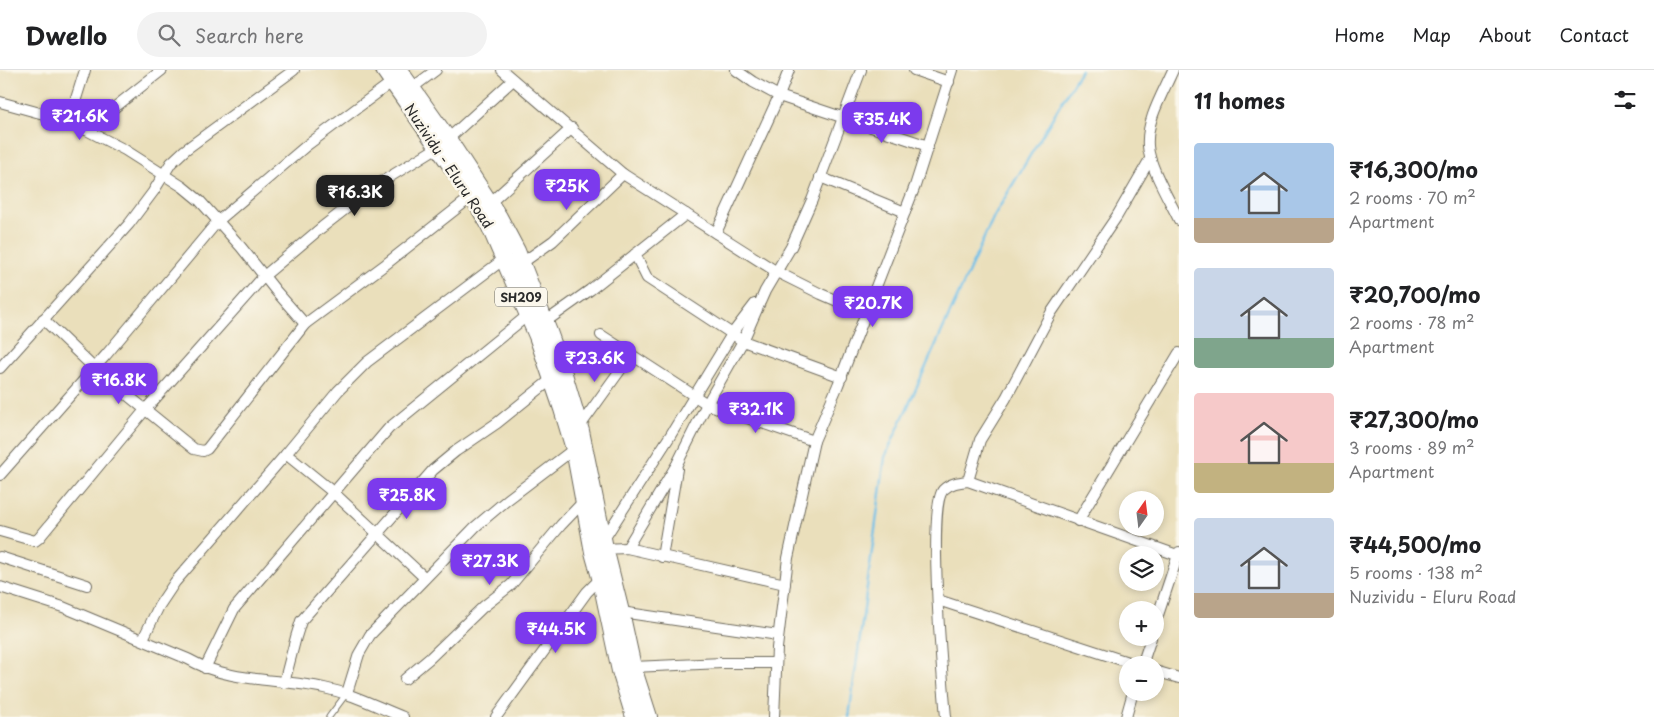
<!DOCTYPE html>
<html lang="en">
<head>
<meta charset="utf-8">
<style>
  body { margin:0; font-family:"Playpen Sans",sans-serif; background:#f2f2f2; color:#202124; height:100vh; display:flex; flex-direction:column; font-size:19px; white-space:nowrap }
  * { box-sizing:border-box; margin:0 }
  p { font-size:16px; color:#757577 }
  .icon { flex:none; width:28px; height:28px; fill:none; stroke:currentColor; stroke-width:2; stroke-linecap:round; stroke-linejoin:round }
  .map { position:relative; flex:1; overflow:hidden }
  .drawer { display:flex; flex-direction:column; background:#fff; width:475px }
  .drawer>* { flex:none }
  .needle { width:32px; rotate:14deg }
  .fabs { position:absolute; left:1119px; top:421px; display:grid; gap:10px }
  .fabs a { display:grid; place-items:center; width:45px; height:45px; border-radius:50%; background:#fff; box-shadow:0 2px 8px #0003; font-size:25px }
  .price { position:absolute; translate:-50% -42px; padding:0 11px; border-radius:10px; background:#7c3aed; color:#fff; font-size:16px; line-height:32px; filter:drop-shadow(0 1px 2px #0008) }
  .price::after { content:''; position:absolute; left:50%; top:30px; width:15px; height:11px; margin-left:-8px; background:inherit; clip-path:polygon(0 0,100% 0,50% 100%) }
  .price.selected { background:#222; color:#fff }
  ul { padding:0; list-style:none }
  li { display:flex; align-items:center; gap:15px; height:125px; padding:0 15px }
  li span { display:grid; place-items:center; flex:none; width:140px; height:100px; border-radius:5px; color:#555 }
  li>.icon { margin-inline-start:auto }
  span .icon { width:60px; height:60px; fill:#fffc; stroke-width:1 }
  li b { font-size:21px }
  h2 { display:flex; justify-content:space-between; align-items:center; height:60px; padding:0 15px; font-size:21px }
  header { display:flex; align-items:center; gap:30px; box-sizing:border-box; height:70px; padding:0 25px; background:#fff; border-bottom:1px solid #e0e0e0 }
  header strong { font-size:24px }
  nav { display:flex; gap:28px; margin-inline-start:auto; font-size:18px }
  .search { width:350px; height:45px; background:#f2f2f2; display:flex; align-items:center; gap:12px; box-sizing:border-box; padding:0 18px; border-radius:28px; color:#757577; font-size:19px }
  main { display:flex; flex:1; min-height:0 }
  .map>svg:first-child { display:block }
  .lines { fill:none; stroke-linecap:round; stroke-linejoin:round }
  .stream { stroke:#6cbee7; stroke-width:2.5 }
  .lane-casing { stroke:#6e6a5d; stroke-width:7 }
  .street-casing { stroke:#6e6a5d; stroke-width:12 }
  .primary-casing { stroke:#6e6a5d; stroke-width:18 }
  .lane { stroke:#fff; stroke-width:5 }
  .street { stroke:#fff; stroke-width:10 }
  .primary { stroke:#fff; stroke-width:16 }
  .labels { text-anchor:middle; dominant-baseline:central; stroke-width:5; stroke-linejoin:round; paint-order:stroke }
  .shield { fill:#fbf7ec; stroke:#696865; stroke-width:1 }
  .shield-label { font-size:12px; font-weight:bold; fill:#2b2b2b }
  .street-label { font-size:14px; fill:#2b2b2b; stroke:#fbf7ec }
</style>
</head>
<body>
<header>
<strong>Dwello</strong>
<div class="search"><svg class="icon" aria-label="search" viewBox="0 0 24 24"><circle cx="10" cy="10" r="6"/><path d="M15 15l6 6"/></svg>Search here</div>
<nav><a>Home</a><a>Map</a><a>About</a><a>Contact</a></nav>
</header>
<main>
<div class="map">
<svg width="1179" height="647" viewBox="0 0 1179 647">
  <rect width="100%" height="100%" fill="#fbf7ec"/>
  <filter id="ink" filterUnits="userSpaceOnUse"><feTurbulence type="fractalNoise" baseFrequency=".02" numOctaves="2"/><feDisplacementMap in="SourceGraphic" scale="10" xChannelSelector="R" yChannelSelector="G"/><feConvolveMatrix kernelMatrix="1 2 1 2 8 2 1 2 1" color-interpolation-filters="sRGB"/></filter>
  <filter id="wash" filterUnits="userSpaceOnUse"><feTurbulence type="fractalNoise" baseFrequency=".0096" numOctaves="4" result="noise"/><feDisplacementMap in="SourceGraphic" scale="20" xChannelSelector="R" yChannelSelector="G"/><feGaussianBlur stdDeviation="1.12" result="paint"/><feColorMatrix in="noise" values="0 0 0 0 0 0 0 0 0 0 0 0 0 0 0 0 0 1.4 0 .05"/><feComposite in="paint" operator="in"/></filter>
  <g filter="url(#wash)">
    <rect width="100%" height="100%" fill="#eadfbb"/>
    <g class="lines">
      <path class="stream" d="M 849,647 L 885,387 L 994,146 L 1081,0"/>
    </g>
  </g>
  <g filter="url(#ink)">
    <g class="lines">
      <defs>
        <path id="lane" d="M 329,647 L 347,623"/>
        <g id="street">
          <path d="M 85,0 L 69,51 L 125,80 L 183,117 L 200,131 L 241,177 L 276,221 L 305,254"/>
          <path d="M 502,0 L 623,104 L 777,202 L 821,224 L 865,243"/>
          <path d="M 736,0 L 753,12 L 779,26 L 928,76"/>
          <path d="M 914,0 L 949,12"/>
          <path d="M 1173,0 C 1163,23 1146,50 1148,76 C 1149,96 1170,131 1179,150"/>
          <path d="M 412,18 L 436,0"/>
          <path d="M 0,32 L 69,51"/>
          <path d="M 86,60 L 162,0"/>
          <path d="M 448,69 L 513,10"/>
          <path d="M 820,107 L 905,142"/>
          <path d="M 491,132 L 572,58"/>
          <path d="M 716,163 L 779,26 L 789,0"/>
          <path d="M 635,184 L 647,208 L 743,271 L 842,307"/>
          <path d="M 522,193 L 553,171 L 623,104"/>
          <path d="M 43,249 L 94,298 L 194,379 L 203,381 L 207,379 L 305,254 L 386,194 L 475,124"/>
          <path d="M 545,252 L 590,220 L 686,144"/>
          <path d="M 601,265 L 707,334 L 814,371"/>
          <path d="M 0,298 L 129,154 L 153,122 L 171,93 L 185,80 L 294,0"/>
          <path d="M 580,356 L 631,285"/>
          <path d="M 286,384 L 334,423 L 425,508"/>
          <path d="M 0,405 L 106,285 L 218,151 L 306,76 L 392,12"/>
          <path d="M 968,411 L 980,370 L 1006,328 L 1051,243 L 1117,146 L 1150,89"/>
          <path d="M 1078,451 L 1179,283"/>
          <path d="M 0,461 L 35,471 L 39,468 L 145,340 L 264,206 L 321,158 L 375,116 L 438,77"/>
          <path d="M 604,469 L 670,366 L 732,264 L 755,234"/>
          <path d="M 627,478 L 677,394 L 707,334 L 743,271 L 765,221 L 791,177 L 812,130 L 861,0"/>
          <path d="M 601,479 L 627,478 L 785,514"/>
          <path d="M 0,487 L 87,515"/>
          <path d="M 662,487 L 677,399"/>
          <path d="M 0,517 L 63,537 L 188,589 C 230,613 278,608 324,618 C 354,624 375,636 403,647"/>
          <path d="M 938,530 L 1137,595"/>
          <path d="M 621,542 L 778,565"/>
          <path d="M 1155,554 L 1179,482"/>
          <path d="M 143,569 L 159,536 L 175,512 L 286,384 L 338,321 L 367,292 L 504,189"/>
          <path d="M 1142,595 L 1151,568"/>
          <path d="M 633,597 L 722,593 L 776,593"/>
          <path d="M 205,598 L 234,539 L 389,358 L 528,245"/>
          <path d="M 1155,601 L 1179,608"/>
          <path d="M 405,609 L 430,588 L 483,537 L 511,515 L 561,455 L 583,432"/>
          <path d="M 284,613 L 296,567 L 301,551 L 433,400 L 456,381 L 497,353 L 553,308"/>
          <path d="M 347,623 L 359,584 L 370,565 L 475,457 L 507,430 L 574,379"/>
          <path d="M 496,647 L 587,522 L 602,507"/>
          <path d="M 774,647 L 777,578 L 788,488 L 814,371 L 838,315 L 915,116 L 952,0"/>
          <path d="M 946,647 C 943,613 927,438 943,420 C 950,413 959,412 968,411 L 1177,485"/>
          <path d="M 1126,647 L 1133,622"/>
        </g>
        <g id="primary">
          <path d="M 384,0 L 472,126 L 488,153 L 537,266 L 562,339 L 574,379 L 593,482 L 600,507 L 620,601 L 634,647"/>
          <path d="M 399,0 L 448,69 L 499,147 L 517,181 L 549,262 L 564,304 L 581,361 L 605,478 L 621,542 L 633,597 L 649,647"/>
        </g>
      </defs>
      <use href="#lane" class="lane-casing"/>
      <use href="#street" class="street-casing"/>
      <use href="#primary" class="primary-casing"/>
      <use href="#lane" class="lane"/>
      <use href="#street" class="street"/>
      <use href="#primary" class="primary"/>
    </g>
  </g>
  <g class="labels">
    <rect class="shield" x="495" y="217.5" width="52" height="19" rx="4"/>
    <g class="shield-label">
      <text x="521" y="227">SH209</text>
    </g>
    <g class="street-label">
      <text transform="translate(449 96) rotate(56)">Nuzividu - Eluru Road</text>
    </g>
  </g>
</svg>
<div class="fabs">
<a><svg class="needle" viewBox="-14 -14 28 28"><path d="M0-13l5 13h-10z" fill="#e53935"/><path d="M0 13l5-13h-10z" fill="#757577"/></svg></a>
<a><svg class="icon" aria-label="layers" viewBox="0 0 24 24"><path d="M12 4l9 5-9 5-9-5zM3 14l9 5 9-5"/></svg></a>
<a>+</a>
<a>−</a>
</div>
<b class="price" style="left:80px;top:71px">₹21.6K</b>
<b class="price" style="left:882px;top:74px">₹35.4K</b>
<b class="price" style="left:567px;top:141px">₹25K</b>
<b class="price selected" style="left:355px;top:147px">₹16.3K</b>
<b class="price" style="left:873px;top:258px">₹20.7K</b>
<b class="price" style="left:595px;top:313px">₹23.6K</b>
<b class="price" style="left:119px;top:335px">₹16.8K</b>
<b class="price" style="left:756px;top:364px">₹32.1K</b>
<b class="price" style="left:407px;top:450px">₹25.8K</b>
<b class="price" style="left:490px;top:516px">₹27.3K</b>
<b class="price" style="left:556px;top:584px">₹44.5K</b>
</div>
<section class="drawer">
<h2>11 homes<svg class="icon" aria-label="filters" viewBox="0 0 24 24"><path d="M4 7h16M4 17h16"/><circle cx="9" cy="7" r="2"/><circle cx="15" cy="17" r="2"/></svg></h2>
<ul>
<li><span style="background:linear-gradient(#a9c7e8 75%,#b9a48a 0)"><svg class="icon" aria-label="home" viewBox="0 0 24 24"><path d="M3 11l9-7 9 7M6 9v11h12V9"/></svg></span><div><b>₹16,300/mo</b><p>2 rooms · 70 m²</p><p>Apartment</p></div></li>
<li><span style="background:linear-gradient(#c9d6e8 70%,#7fa58c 0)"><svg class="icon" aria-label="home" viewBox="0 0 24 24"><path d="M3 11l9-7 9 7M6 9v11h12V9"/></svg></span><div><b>₹20,700/mo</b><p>2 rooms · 78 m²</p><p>Apartment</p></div></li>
<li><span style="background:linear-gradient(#f6c9c9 70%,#c2b280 0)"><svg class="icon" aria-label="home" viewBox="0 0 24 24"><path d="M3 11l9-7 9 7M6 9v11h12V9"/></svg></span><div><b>₹27,300/mo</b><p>3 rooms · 89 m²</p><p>Apartment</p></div></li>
<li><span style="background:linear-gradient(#c9d6e8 75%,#b9a48a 0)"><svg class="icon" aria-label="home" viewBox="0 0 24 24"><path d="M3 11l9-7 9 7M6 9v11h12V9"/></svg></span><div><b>₹44,500/mo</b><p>5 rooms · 138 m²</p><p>Nuzividu - Eluru Road</p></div></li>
</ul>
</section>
</main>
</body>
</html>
